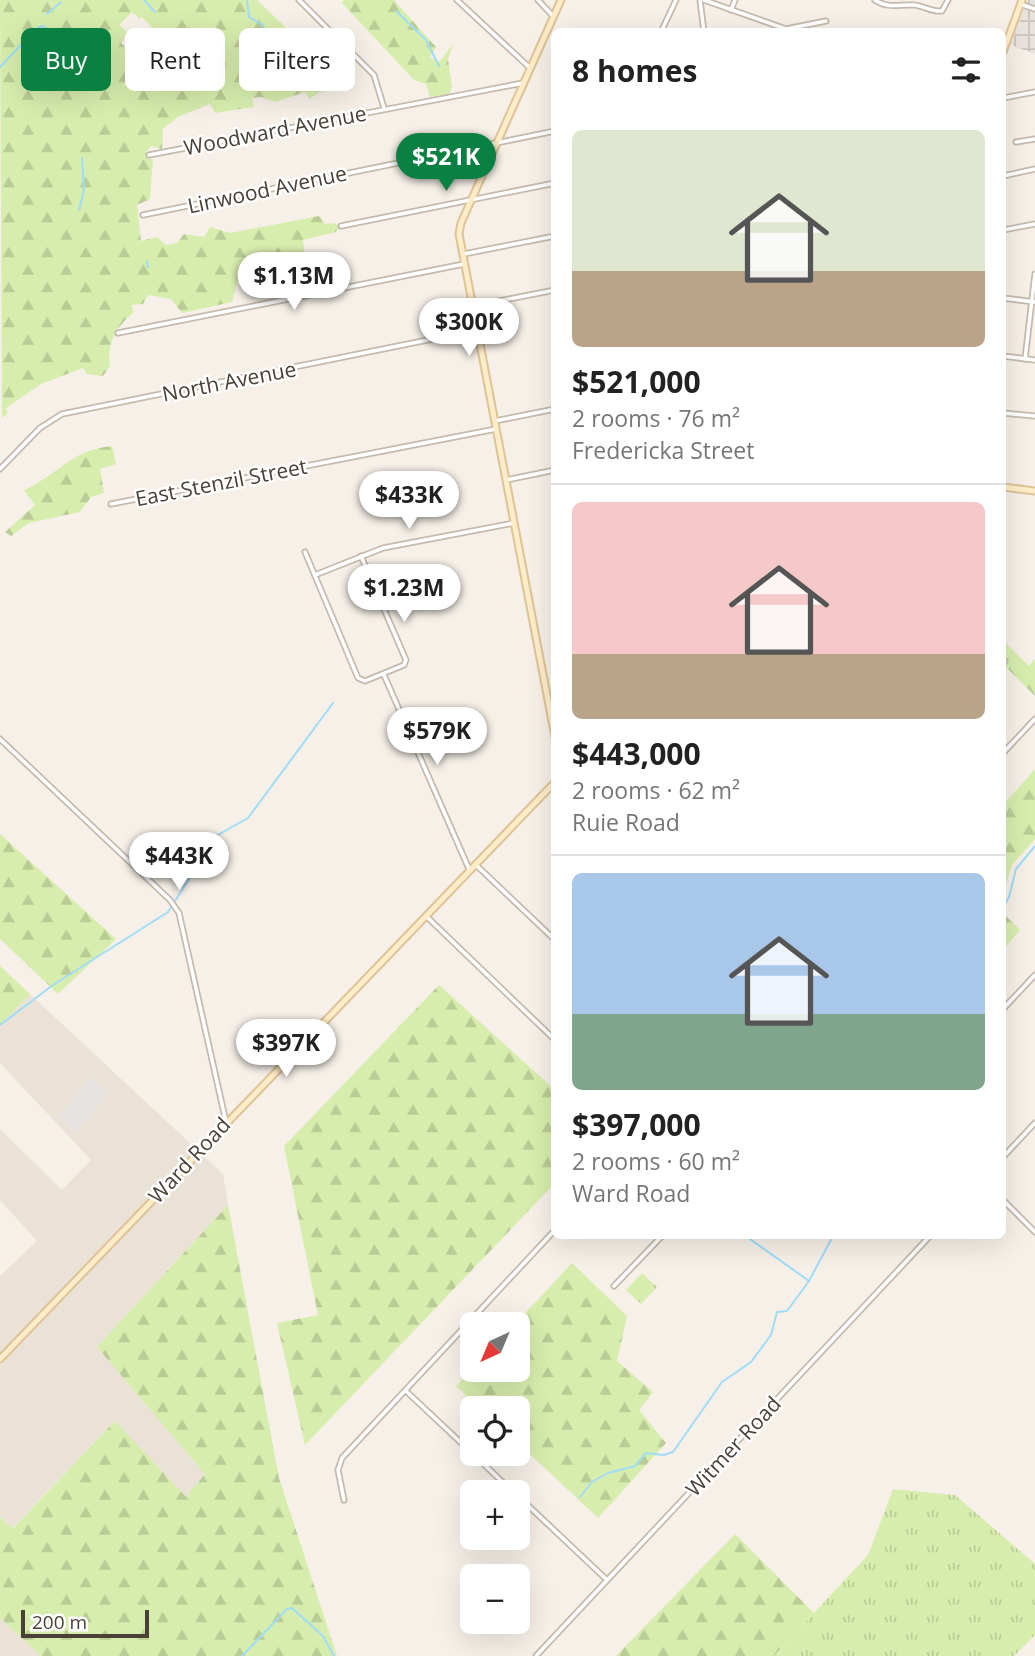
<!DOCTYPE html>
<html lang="en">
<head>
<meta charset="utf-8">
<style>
  body { margin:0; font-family:"Open Sans",sans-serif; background:#f2f2f2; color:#222; height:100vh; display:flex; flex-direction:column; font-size:26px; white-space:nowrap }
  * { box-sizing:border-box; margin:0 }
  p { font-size:23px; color:#767676 }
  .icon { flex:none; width:38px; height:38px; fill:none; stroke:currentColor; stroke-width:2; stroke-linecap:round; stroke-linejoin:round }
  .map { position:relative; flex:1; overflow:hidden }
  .side { position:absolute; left:551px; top:28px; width:455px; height:1211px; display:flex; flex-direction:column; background:#fff; border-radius:10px; box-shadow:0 7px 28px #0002 }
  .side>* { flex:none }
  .guide { position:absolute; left:21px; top:28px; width:425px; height:63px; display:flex; gap:14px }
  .needle { width:46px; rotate:224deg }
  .buttons { position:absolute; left:460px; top:1312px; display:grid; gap:14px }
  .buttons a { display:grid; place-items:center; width:70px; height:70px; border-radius:10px; background:#fff; box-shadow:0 7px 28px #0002; font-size:35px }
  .scale { position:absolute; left:21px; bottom:18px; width:128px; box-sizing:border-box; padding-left:7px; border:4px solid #4a4036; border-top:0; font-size:19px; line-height:24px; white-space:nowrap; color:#4a4036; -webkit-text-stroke:5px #fff; paint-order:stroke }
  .price { position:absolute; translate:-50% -60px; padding:0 16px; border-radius:24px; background:#fff; color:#222; font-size:23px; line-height:46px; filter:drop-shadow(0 2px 4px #0008) }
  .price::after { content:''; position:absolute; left:50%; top:42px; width:21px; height:16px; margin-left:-10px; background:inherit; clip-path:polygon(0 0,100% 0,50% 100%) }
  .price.on { background:#0b8043; color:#fff }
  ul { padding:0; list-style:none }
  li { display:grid; align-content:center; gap:14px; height:371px; padding:0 21px }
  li+li { border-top:2px solid #e0e0e0 }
  li span { display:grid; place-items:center; height:217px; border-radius:10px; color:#555 }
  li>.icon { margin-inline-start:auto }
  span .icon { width:126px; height:126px; fill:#fffc; stroke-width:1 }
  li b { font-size:30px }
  h2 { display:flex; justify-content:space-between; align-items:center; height:84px; padding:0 21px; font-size:30px }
  .tag { padding:0 24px; border-radius:10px; background:#fff; box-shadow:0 7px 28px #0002; font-size:24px; line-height:63px }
  .tag.on { background:#0b8043; color:#fff }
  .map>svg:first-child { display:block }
  .residential { fill:#eae2d6 }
  .industrial { fill:url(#industrial-grid) }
  .grass { fill:url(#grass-tufts) }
  .forest { fill:url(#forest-firs); fill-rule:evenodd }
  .parking { fill:#e7e3e0 }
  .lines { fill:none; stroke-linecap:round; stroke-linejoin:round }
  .stream { stroke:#9fdcf7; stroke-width:2 }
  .street-casing { stroke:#c5baad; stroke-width:7 }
  .secondary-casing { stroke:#ddc396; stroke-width:9 }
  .street { stroke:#fff; stroke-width:3.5 }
  .secondary { stroke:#ffecc9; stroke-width:5 }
  .labels { text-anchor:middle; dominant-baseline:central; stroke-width:5; stroke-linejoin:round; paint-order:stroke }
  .street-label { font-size:21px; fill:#4a4036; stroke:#fff }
</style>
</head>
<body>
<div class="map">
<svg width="1035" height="1656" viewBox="0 0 1035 1656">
  <defs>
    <pattern id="industrial-grid" width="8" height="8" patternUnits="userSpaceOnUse" patternTransform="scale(1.75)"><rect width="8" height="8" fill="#e8e2dd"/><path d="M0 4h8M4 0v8" fill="none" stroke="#c8c3be"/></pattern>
    <pattern id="grass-tufts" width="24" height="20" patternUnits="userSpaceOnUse" patternTransform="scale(1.75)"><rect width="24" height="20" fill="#d7edad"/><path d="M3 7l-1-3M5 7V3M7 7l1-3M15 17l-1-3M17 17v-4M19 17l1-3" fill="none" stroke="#bacc95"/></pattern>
    <pattern id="forest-firs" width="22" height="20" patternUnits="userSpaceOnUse" patternTransform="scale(1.75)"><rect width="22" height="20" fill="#d7edad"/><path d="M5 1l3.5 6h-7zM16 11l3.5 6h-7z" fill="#bacc95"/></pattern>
  </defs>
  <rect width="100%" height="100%" fill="#f6f0e8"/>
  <g class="residential">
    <path d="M 30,994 L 223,1174 L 228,1205 L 97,1347 L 206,1474 L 186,1498 L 115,1421 L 12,1528 L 0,1517 L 0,1276 L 37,1241 L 0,1200 L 0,1129 L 62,1190 L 91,1160 L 0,1063 L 0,1025 Z"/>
    <path d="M 0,1618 L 41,1656 L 0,1656 Z"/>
  </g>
  <path class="industrial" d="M 1027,0 L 1035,0 L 1035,54 L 1011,45 Z"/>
  <g class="grass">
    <path d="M 642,1273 L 657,1287 L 641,1304 L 626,1290 Z"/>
    <path d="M 893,1489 L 955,1495 L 1035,1564 L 1035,1635 L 1014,1656 L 774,1656 L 868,1555 Z"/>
  </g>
  <g class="forest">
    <path d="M 0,0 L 257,0 L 347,86 L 320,92 L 309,99 L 305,92 L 275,102 L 261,97 L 252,98 L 254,107 L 215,113 L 210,104 L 178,117 L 163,129 L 162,149 L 151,146 L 146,152 L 147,159 L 153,159 L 150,199 L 137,205 L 141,241 L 157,237 L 166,245 L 177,243 L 184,234 L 204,237 L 210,227 L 230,233 L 319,216 L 325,224 L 335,223 L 339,227 L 336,232 L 303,240 L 306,263 L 289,273 C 275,254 251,272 237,282 L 232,302 L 182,313 L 171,299 L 148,295 L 143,304 L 131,305 L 134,312 C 117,326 106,343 110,366 L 103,376 L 87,374 L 83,368 L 41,384 L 6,408 L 8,413 L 2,418 ZM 132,12 L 140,19 L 142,17 L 165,41 L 143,66 L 121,43 L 127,32 L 119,25 Z"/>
    <path d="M 344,0 L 394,0 L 436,47 L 430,57 L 439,62 L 454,43 L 448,59 L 452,87 L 449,94 L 430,97 L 426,84 L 414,80 L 342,3 Z"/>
    <path d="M 112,446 L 116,464 L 100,469 L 104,493 L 91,497 L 80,512 L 29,523 L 11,536 L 5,532 L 35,505 L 24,490 C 60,474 70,450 112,446 Z"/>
    <path d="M 1003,640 L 1029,666 L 1035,659 L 1035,696 L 1003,664 Z"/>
    <path d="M 1035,769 L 1035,839 L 1012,865 L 1003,893 L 1003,805 Z"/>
    <path d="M 0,834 L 116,939 L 58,994 L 0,939 Z"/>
    <path d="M 1003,913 L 1020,930 L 1003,950 Z"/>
    <path d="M 0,966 L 30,994 L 0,1025 Z"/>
    <path d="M 439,985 L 555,1090 L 555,1183 L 305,1445 L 277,1323 L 318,1315 L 284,1146 Z"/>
    <path d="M 228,1205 L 279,1478 L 337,1656 L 41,1656 L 0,1618 L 0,1517 L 13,1528 L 115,1421 L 186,1497 L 205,1474 L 97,1347 Z"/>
    <path d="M 572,1263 L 627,1316 L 617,1361 L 653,1392 L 639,1410 L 666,1443 L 598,1518 L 518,1443 L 518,1409 L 481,1409 L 456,1386 L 472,1369 L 518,1370 L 518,1325 L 514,1325 Z"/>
    <path d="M 735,1534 L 814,1613 L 774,1656 L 616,1656 Z"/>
  </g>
  <path class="parking" d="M 92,1077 L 107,1091 L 103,1095 L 106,1098 L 74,1132 L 60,1118 L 56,1122 L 52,1119 L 60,1114 Z"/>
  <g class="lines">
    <g class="stream">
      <path d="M 144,0 L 155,12"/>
      <path d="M 247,0 L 249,17 L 263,25 L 273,54 L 303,73 L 309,90"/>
      <path d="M 396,11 L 426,40 L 439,66"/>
      <path d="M 47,14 L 61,2"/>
      <path d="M 0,67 L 37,28 L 43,26 L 90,61"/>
      <path d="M 308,79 L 320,82"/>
      <path d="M 79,210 L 84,190 L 82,158"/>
      <path d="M 147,261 L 148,267"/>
      <path d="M 1003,908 L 1009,897 L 1016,869 L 1035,846"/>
      <path d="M 0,1025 L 53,985 L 168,912 L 216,836 L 248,818 L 333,703"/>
      <path d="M 750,1239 L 809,1281"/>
      <path d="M 580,1497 L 592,1482 L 608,1473 L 635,1466 L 646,1453 L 664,1455 L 673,1452 L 722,1382 L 751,1362 L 771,1335 L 777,1312 L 787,1311 L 809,1281 L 833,1236"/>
      <path d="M 242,1656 L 287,1609 L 292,1608 L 323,1636 L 334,1656"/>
    </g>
    <defs>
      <g id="street">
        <path d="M 299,0 L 374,75 L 384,108"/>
        <path d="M 457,0 L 530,68"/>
        <path d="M 538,0 L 553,16"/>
        <path d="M 700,0 L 704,32"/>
        <path d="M 704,0 L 786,29 L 826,21"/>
        <path d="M 875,0 C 888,9 899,4 914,5 C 924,6 932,12 942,11 L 948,0"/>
        <path d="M 1020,4 L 1035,9"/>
        <path d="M 731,10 L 735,0"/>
        <path d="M 661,32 L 676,0"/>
        <path d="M 1003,98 L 1035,92"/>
        <path d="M 1016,142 L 1035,139"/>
        <path d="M 149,155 L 523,83"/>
        <path d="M 1003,176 L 1035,169"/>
        <path d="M 143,215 L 555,131"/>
        <path d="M 341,226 L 555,183"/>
        <path d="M 1003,230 L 1035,224"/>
        <path d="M 464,254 L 555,236"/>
        <path d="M 1003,298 L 1035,302"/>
        <path d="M 473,306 L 555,290"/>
        <path d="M 118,333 L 464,264"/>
        <path d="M 1003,356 L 1035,360"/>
        <path d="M 1025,359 L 1035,274"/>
        <path d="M 1003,413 L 1035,416"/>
        <path d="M 495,421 L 555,409"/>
        <path d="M 0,469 L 40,428 L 62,414 L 477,330"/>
        <path d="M 506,480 L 555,470"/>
        <path d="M 111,504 L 496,429"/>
        <path d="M 305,552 L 358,678 L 365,681 L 404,665 L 406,660 L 361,556"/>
        <path d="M 315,575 L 383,548 L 514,523"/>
        <path d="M 1003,663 L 1005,661"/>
        <path d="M 384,675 L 469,869"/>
        <path d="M 0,739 L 170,900 L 179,913 L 226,1122"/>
        <path d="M 1003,753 L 1035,719"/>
        <path d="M 475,864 L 555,940"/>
        <path d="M 426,916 L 555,1040"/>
        <path d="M 1003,1009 L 1035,975"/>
        <path d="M 1003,1157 L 1035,1123"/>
        <path d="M 1003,1200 L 1035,1232"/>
        <path d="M 614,1286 L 662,1236"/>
        <path d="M 406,1391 L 472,1453"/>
        <path d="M 473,1454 L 514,1493"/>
        <path d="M 518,1496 L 607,1580"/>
        <path d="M 344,1500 L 338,1470 L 342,1458 L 555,1230"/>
        <path d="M 536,1656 L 930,1236"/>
      </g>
      <g id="secondary">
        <path d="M 1003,52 L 1022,0"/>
        <path d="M 1003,487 L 1035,491"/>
        <path d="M 555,737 L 459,234 L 461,223 L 561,0"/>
        <path d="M 0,1359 L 555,782"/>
      </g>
    </defs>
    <use href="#street" class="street-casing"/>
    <use href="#secondary" class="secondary-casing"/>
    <use href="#street" class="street"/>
    <use href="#secondary" class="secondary"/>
  </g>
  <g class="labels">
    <g class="street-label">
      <text transform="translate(275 130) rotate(-11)">Woodward Avenue</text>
      <text transform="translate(267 189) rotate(-12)">Linwood Avenue</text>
      <text transform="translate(229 381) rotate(-11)">North Avenue</text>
      <text transform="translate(221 482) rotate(-11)">East Stenzil Street</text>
      <text transform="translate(189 1160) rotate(-47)">Ward Road</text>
      <text transform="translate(733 1446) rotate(-47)">Witmer Road</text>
    </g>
  </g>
</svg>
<div class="buttons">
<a><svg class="needle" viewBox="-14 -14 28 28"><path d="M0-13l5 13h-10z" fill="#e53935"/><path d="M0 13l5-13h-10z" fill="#767676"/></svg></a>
<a><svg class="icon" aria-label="locate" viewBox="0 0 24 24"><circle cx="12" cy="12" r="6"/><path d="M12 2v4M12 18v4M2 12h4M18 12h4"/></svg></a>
<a>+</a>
<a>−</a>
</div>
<div class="scale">200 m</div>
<b class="price on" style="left:446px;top:193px">$521K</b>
<b class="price" style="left:294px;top:312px">$1.13M</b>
<b class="price" style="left:469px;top:358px">$300K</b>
<b class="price" style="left:409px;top:531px">$433K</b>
<b class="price" style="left:404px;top:624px">$1.23M</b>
<b class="price" style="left:437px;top:767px">$579K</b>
<b class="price" style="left:179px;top:892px">$443K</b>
<b class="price" style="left:286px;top:1079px">$397K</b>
<div class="guide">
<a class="tag on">Buy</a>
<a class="tag">Rent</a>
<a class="tag">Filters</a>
</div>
<section class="side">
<h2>8 homes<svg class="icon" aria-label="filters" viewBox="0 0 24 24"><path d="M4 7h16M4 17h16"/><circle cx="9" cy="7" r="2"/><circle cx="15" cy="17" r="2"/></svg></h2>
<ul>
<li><span style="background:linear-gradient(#dfe7d0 65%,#b9a48a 0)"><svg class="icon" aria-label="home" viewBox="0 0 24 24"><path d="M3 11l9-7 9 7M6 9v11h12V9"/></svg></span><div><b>$521,000</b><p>2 rooms · 76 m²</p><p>Fredericka Street</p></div></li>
<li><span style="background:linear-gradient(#f6c9c9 70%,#b9a48a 0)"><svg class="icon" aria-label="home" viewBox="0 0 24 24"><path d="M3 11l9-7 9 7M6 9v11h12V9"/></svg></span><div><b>$443,000</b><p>2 rooms · 62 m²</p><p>Ruie Road</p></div></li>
<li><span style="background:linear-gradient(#a9c7e8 65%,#7fa58c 0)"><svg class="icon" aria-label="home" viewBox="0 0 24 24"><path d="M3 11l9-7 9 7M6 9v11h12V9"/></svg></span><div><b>$397,000</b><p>2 rooms · 60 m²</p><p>Ward Road</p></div></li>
</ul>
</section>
</div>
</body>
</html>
